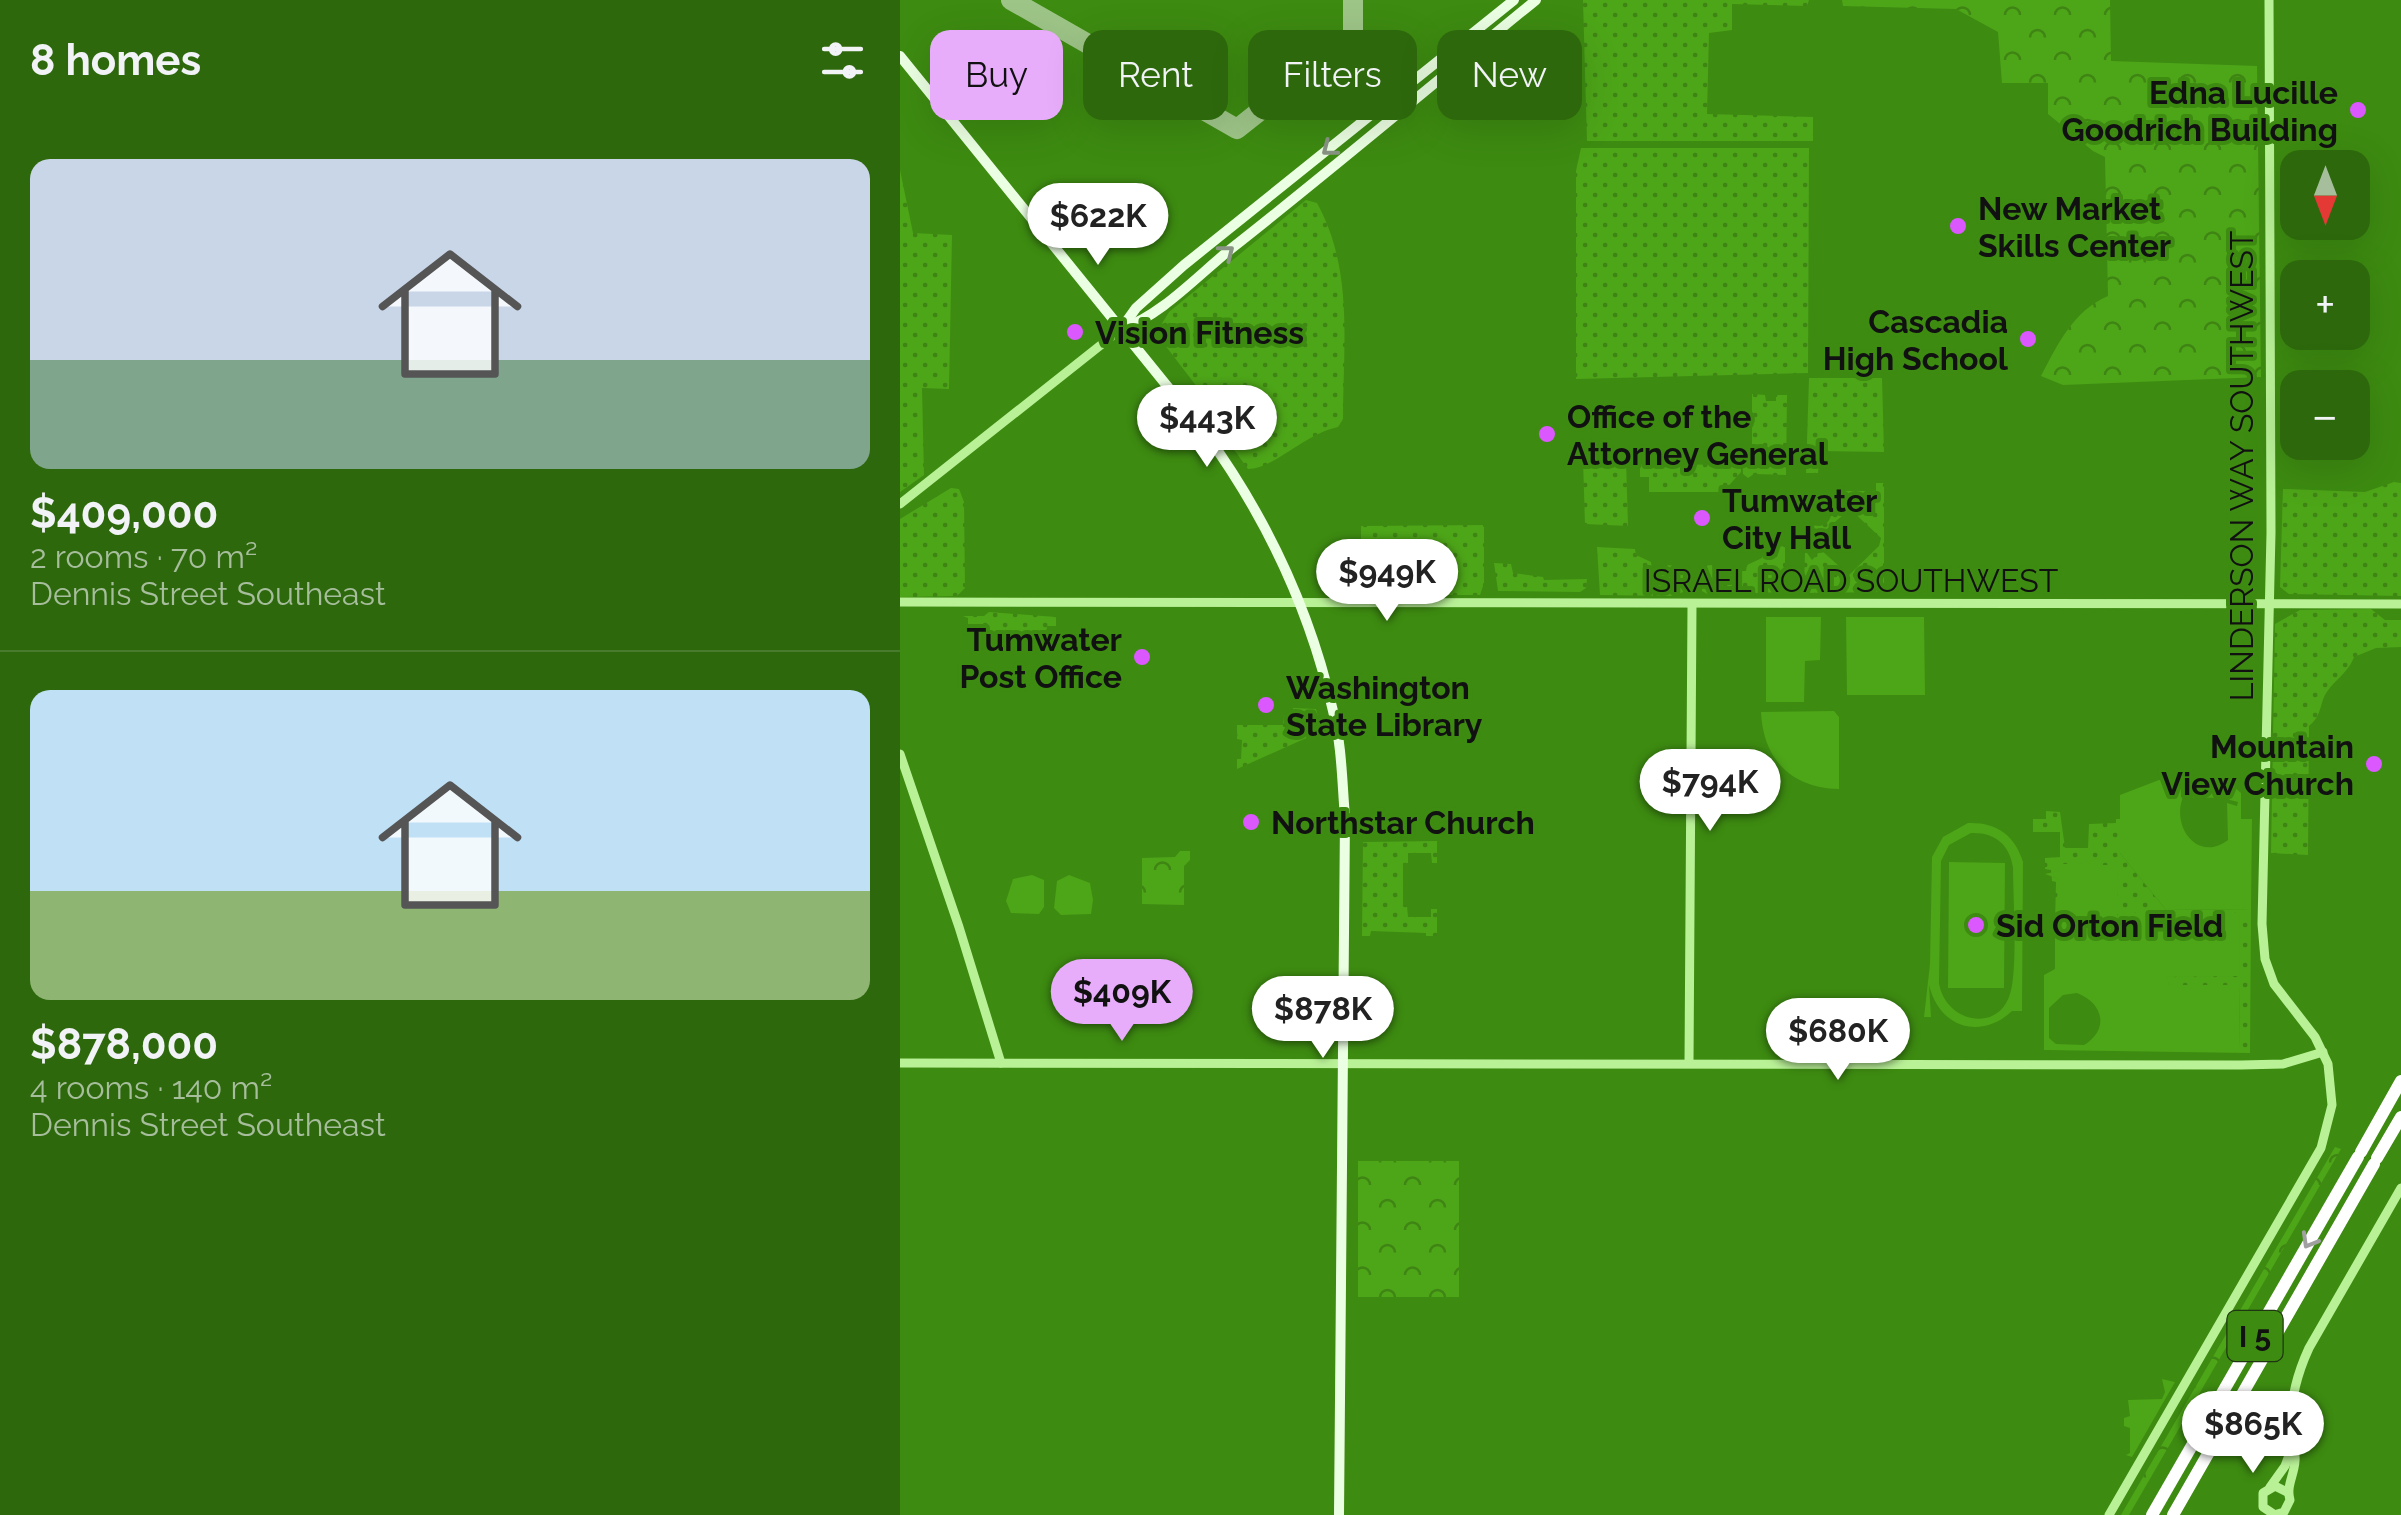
<!DOCTYPE html>
<html lang="en">
<head>
<meta charset="utf-8">
<style>
  body { margin:0; font-family:Raleway,sans-serif; background:#3a701b; color:#f1f3f6; height:100vh; display:flex; flex-direction:column; font-size:38px; white-space:nowrap }
  * { box-sizing:border-box; margin:0 }
  p { font-size:32px; color:#a7be9d }
  .icon { flex:none; width:55px; height:55px; fill:none; stroke:currentColor; stroke-width:2; stroke-linecap:round; stroke-linejoin:round }
  .map { position:relative; flex:1; overflow:hidden }
  .drawer { display:flex; flex-direction:column; background:#2e680d; width:900px }
  .drawer>* { flex:none }
  .banner { position:absolute; left:30px; top:30px; width:950px; height:90px; display:flex; gap:20px }
  .needle { width:65px; rotate:180deg }
  .tools { position:absolute; left:1380px; top:150px; display:grid; gap:20px }
  .tools a { display:grid; place-items:center; width:90px; height:90px; border-radius:20px; background:#2e680d; box-shadow:0 10px 40px #0002; font-size:50px }
  .price { position:absolute; translate:-50% -85px; padding:0 22px; border-radius:35px; background:#fff; color:#222; font-size:32px; line-height:65px; filter:drop-shadow(0 2px 5px #0008) }
  .price::after { content:''; position:absolute; left:50%; top:60px; width:30px; height:22px; margin-left:-15px; background:inherit; clip-path:polygon(0 0,100% 0,50% 100%) }
  .price.on { background:#e7adfa; color:#111 }
  ul { padding:0; list-style:none }
  li { display:grid; align-content:center; gap:20px; height:530px; padding:0 30px }
  li+li { border-top:2px solid #497b2e }
  li span { display:grid; place-items:center; height:310px; border-radius:20px; color:#555 }
  li>.icon { margin-inline-start:auto }
  span .icon { width:180px; height:180px; fill:#fffc; stroke-width:1 }
  li b { font-size:42px }
  h2 { display:flex; justify-content:space-between; align-items:center; height:120px; padding:0 30px; font-size:42px }
  .tag { padding:0 35px; border-radius:20px; background:#2e680d; box-shadow:0 10px 40px #0002; font-size:35px; line-height:90px }
  .tag.on { background:#e7adfa; color:#111 }
  main { display:flex; flex:1; min-height:0 }
  .map>svg:first-child { display:block }
  .grass { fill:url(#grass-dots) }
  .forest { fill:url(#forest-crowns) }
  .garden { fill:#4da518; fill-rule:evenodd }
  .lines { fill:none; stroke-linecap:round; stroke-linejoin:round }
  .taxiway { stroke:#9ec588; stroke-width:20 }
  .minor { stroke:#b9f197; stroke-width:9 }
  .major { stroke:#ebffe2; stroke-width:10 }
  .highway { stroke:#fff; stroke-width:12 }
  .oneway { stroke:#899484 }
  .oneway2 { stroke:#a0a0a0 }
  .poi-dot { fill:#db58ff; stroke:#3d8b11; stroke-width:4 }
  .labels { text-anchor:middle; dominant-baseline:central; stroke-width:8; stroke-linejoin:round; paint-order:stroke }
  .shield { fill:#3d8b11; stroke:#1e3611; stroke-width:2.5 }
  .shield-label { font-size:30px; font-weight:bold; fill:#111 }
  .poi-label { font-size:32px; font-weight:bold; fill:#111; stroke:#3d8b11; text-anchor:start }
  .street-label { font-size:32px; fill:#111; stroke:#3d8b11 }
</style>
</head>
<body>
<main>
<section class="drawer">
<h2>8 homes<svg class="icon" aria-label="filters" viewBox="0 0 24 24"><path d="M4 7h16M4 17h16"/><circle cx="9" cy="7" r="2"/><circle cx="15" cy="17" r="2"/></svg></h2>
<ul>
<li><span style="background:linear-gradient(#c9d6e8 65%,#7fa58c 0)"><svg class="icon" aria-label="home" viewBox="0 0 24 24"><path d="M3 11l9-7 9 7M6 9v11h12V9"/></svg></span><div><b>$409,000</b><p>2 rooms · 70 m²</p><p>Dennis Street Southeast</p></div></li>
<li><span style="background:linear-gradient(#bfe0f5 65%,#8fb573 0)"><svg class="icon" aria-label="home" viewBox="0 0 24 24"><path d="M3 11l9-7 9 7M6 9v11h12V9"/></svg></span><div><b>$878,000</b><p>4 rooms · 140 m²</p><p>Dennis Street Southeast</p></div></li>
</ul>
</section>
<div class="map">
<svg width="1501" height="1515" viewBox="0 0 1501 1515">
  <defs>
    <pattern id="grass-dots" width="8" height="8" patternUnits="userSpaceOnUse" patternTransform="scale(2.5)"><rect width="8" height="8" fill="#4da518"/><path d="M2 2h.1M6 6h.1" fill="none" stroke="#3f8514" stroke-width="1.8" stroke-linecap="round"/></pattern>
    <pattern id="forest-crowns" width="20" height="18" patternUnits="userSpaceOnUse" patternTransform="scale(2.5)"><rect width="20" height="18" fill="#4da518"/><path d="M2 6a3 3 0 1 1 6 0M12 15a3 3 0 1 1 6 0" fill="none" stroke="#3f8514"/></pattern>
  </defs>
  <rect width="100%" height="100%" fill="#3d8b11"/>
  <g class="grass">
    <path d="M 683,0 L 909,0 L 907,6 L 832,4 L 832,30 L 809,33 L 807,114 L 913,117 L 913,141 L 687,141 Z"/>
    <path d="M 681,148 L 909,148 L 908,373 L 676,379 L 676,171 Z"/>
    <path d="M 0,170 L 13,233 L 52,235 L 49,389 L 22,388 L 24,475 L 0,492 Z"/>
    <path d="M 406,200 L 417,203 C 454,270 443,345 443,419 L 438,427 C 404,434 374,469 348,469 L 313,421 L 301,392 L 261,340 L 258,330 L 269,312 Z"/>
    <path d="M 909,378 L 982,378 L 984,452 L 920,451 L 918,473 L 906,473 Z"/>
    <path d="M 852,394 L 865,395 L 866,401 L 876,401 L 876,395 L 887,395 L 886,475 L 854,474 L 848,478 L 843,474 L 842,457 L 852,456 Z"/>
    <path d="M 683,459 L 726,460 L 728,526 L 685,524 Z"/>
    <path d="M 740,464 L 841,465 L 841,472 L 823,492 L 749,492 L 749,477 L 740,477 Z"/>
    <path d="M 1494,482 L 1501,483 L 1501,596 L 1389,594 L 1380,587 L 1383,489 L 1465,492 Z"/>
    <path d="M 976,483 L 984,483 L 984,592 L 904,593 L 905,550 L 912,560 L 921,550 L 949,575 L 979,546 L 981,538 L 950,509 L 921,534 L 915,528 L 909,530 L 906,539 L 903,523 C 908,523 913,526 919,526 C 935,525 933,502 933,491 L 976,491 Z"/>
    <path d="M 51,488 L 59,489 L 64,502 L 65,588 L 57,596 L 0,597 L 0,519 Z"/>
    <path d="M 584,525 L 584,583 L 580,595 L 478,595 L 477,554 L 461,553 L 461,526 Z"/>
    <path d="M 885,546 L 885,589 L 880,592 L 809,595 L 802,591 L 801,566 L 812,565 L 813,572 L 846,571 L 847,565 L 862,558 L 866,548 Z"/>
    <path d="M 697,547 L 735,549 L 736,555 L 751,562 L 752,571 L 763,572 L 764,565 L 783,566 L 783,592 L 774,596 L 700,595 Z"/>
    <path d="M 594,563 L 611,564 L 613,573 L 643,577 L 644,580 L 687,579 L 686,588 L 680,592 L 598,591 Z"/>
    <path d="M 1471,609 L 1485,620 L 1501,620 L 1501,647 L 1476,648 L 1454,657 C 1448,674 1431,682 1424,697 C 1419,710 1420,717 1409,726 L 1408,855 L 1371,853 L 1375,624 L 1400,610 Z"/>
    <path d="M 89,612 L 156,617 L 156,626 L 147,626 L 146,633 L 137,633 L 136,640 L 88,640 L 87,633 L 78,632 L 77,626 L 68,625 L 68,618 L 63,616 L 84,616 Z"/>
    <path d="M 393,708 L 416,709 L 422,731 L 337,769 L 337,759 L 341,759 L 342,740 L 337,739 L 337,725 L 383,725 L 384,716 L 393,713 Z"/>
    <path d="M 1146,811 L 1160,812 L 1165,848 L 1188,848 L 1189,824 L 1216,823 L 1216,819 L 1220,819 L 1220,853 L 1266,910 L 1351,909 L 1350,1053 L 1280,1052 L 1280,1048 L 1339,1048 L 1340,985 L 1270,985 L 1225,913 L 1225,938 L 1217,934 L 1162,865 L 1162,924 L 1155,923 L 1156,882 L 1152,881 L 1151,870 L 1145,869 L 1145,858 L 1160,857 L 1160,832 L 1133,832 L 1133,819 L 1146,819 Z"/>
    <path d="M 537,841 L 537,863 L 532,863 L 531,853 L 508,853 L 508,863 L 503,863 L 503,905 L 507,906 L 508,917 L 531,917 L 531,909 L 537,909 L 537,936 L 526,936 L 526,933 L 471,931 L 470,936 L 462,936 L 463,842 Z"/>
  </g>
  <g class="forest">
    <path d="M 942,0 L 1210,0 L 1211,61 L 1357,66 L 1361,377 L 1163,385 L 1141,376 C 1158,344 1173,311 1208,296 L 1205,157 L 1193,151 L 1148,114 L 1148,83 L 1102,83 L 1098,32 L 1056,9 L 943,6 Z"/>
    <path d="M 280,851 L 290,851 L 290,860 L 284,866 L 284,905 L 242,904 L 242,858 L 275,857 Z"/>
    <path d="M 1435,1147 L 1441,1149 L 1229,1515 L 1221,1515 Z"/>
    <rect x="458" y="1161" width="101" height="136"/>
  </g>
  <g class="garden">
    <path d="M 866,617 L 921,617 L 920,660 L 905,661 L 904,702 L 866,702 Z"/>
    <path d="M 946,617 L 1024,617 L 1025,695 L 947,695 Z"/>
    <path d="M 934,711 L 939,717 L 939,789 C 891,788 863,759 861,712 Z"/>
    <path d="M 1259,780 L 1306,780 L 1306,786 L 1333,786 L 1341,793 L 1341,819 L 1352,819 L 1351,909 L 1266,910 L 1220,853 L 1220,795 ZM 1320,788 L 1330,800 L 1338,802 L 1337,806 L 1327,803 L 1328,840 C 1298,863 1271,827 1283,797 L 1322,798 Z"/>
    <path d="M 1068,823 C 1096,822 1115,835 1123,862 L 1122,1011 L 1112,1011 C 1080,1041 1039,1027 1029,985 L 1031,1017 L 1024,1017 L 1030,964 L 1032,857 L 1043,837 ZM 1071,833 C 1095,832 1110,845 1113,868 C 1113,898 1118,969 1110,994 C 1098,1034 1045,1022 1039,983 L 1041,861 L 1049,845 Z"/>
    <path d="M 1200,858 L 1202,865 L 1218,865 L 1217,934 L 1224,937 L 1225,913 L 1340,913 L 1339,976 L 1266,977 L 1270,985 L 1340,985 L 1339,1048 L 1281,1048 L 1280,1052 L 1144,1050 L 1144,975 L 1155,969 L 1155,923 L 1162,923 L 1162,880 L 1145,874 L 1162,870 L 1162,864 L 1179,864 ZM 1177,993 C 1203,1003 1210,1029 1184,1045 L 1156,1044 L 1149,1038 L 1149,1008 L 1163,995 Z"/>
    <path d="M 1049,862 L 1105,863 L 1104,988 L 1048,988 Z"/>
    <path d="M 132,875 L 144,880 L 144,907 L 139,914 L 111,913 L 106,901 L 113,879 Z"/>
    <path d="M 169,875 L 190,883 L 193,900 L 191,914 L 161,915 L 154,908 L 157,881 Z"/>
    <path d="M 1262,1379 L 1275,1382 L 1232,1457 L 1226,1455 L 1230,1453 L 1230,1428 L 1224,1426 L 1224,1418 L 1230,1416 L 1228,1400 L 1262,1399 L 1265,1392 Z"/>
  </g>
  <g class="lines">
    <path class="taxiway" d="M 111,0 L 337,129 L 453,37 L 453,0"/>
    <g class="minor">
      <path d="M 0,504 L 221,329"/>
      <path d="M 0,602 L 1501,604"/>
      <path d="M 0,754 L 59,927 L 101,1063"/>
      <path d="M 0,1063 L 1341,1065 L 1383,1064 L 1423,1052"/>
      <path d="M 789,1063 L 792,605"/>
      <path d="M 1370,1487 L 1385,1466 L 1392,1447"/>
      <path d="M 1209,1515 L 1421,1148 L 1432,1105 L 1428,1064 L 1415,1037 L 1374,984 L 1365,959 L 1362,924 L 1371,533 L 1369,0"/>
      <path d="M 1374,1515 L 1384,1512 L 1390,1500 C 1386,1486 1394,1476 1395,1461 C 1396,1450 1391,1440 1391,1428 C 1390,1400 1397,1374 1409,1348 L 1501,1188"/>
      <path d="M 1375,1515 L 1363,1507 L 1363,1493 L 1375,1486 L 1387,1492"/>
    </g>
    <g class="major">
      <path d="M 0,56 L 306,434 C 366,517 410,610 433,711 C 442,746 442,782 445,817 L 439,1515"/>
      <path d="M 221,329 C 261,316 298,275 332,248 C 434,168 534,83 636,0"/>
      <path d="M 221,329 L 236,308 L 284,265 L 614,0"/>
    </g>
    <g class="highway">
      <path d="M 1461,1152 L 1501,1081"/>
      <path d="M 1477,1158 L 1501,1117"/>
      <path d="M 1252,1515 L 1458,1157"/>
      <path d="M 1273,1515 L 1474,1164"/>
    </g>
  </g>
  <defs><path id="oneway-chevron" d="M-2-3.5L2.5 0L-2 3.5" fill="none" stroke-width="1.6" stroke-linecap="round" stroke-linejoin="round" transform="scale(2.5)"/></defs>
  <g class="oneway">
    <use href="#oneway-chevron" transform="translate(429 149) rotate(142)"/>
    <use href="#oneway-chevron" transform="translate(327 252) rotate(-38)"/>
  </g>
  <use class="oneway2" href="#oneway-chevron" transform="translate(1409 1241) rotate(120)"/>
  <g class="poi-dot">
    <circle cx="1458" cy="110" r="10"/>
    <circle cx="1058" cy="226" r="10"/>
    <circle cx="175" cy="332" r="10"/>
    <circle cx="1128" cy="339" r="10"/>
    <circle cx="647" cy="434" r="10"/>
    <circle cx="802" cy="518" r="10"/>
    <circle cx="242" cy="657" r="10"/>
    <circle cx="366" cy="705" r="10"/>
    <circle cx="1474" cy="764" r="10"/>
    <circle cx="351" cy="822" r="10"/>
    <circle cx="1076" cy="925" r="10"/>
  </g>
  <g class="labels">
    <rect class="shield" x="1327.5" y="1311" width="55" height="50" rx="8"/>
    <g class="shield-label">
      <text x="1355" y="1336">I 5</text>
    </g>
    <g class="poi-label">
      <text x="1438" y="92" text-anchor="end">Edna Lucille<tspan x="1438" dy="37">Goodrich Building</tspan></text>
      <text x="1078" y="208">New Market<tspan x="1078" dy="37">Skills Center</tspan></text>
      <text x="1108" y="321" text-anchor="end">Cascadia<tspan x="1108" dy="37">High School</tspan></text>
      <text x="195" y="332">Vision Fitness</text>
      <text x="667" y="416">Office of the<tspan x="667" dy="37">Attorney General</tspan></text>
      <text x="822" y="500">Tumwater<tspan x="822" dy="37">City Hall</tspan></text>
      <text x="222" y="639" text-anchor="end">Tumwater<tspan x="222" dy="37">Post Office</tspan></text>
      <text x="386" y="687">Washington<tspan x="386" dy="37">State Library</tspan></text>
      <text x="1454" y="746" text-anchor="end">Mountain<tspan x="1454" dy="37">View Church</tspan></text>
      <text x="371" y="822">Northstar Church</text>
      <text x="1096" y="925">Sid Orton Field</text>
    </g>
    <g class="street-label">
      <text transform="translate(1341 466) rotate(-90)">LINDERSON WAY SOUTHWEST</text>
      <text x="951" y="580">ISRAEL ROAD SOUTHWEST</text>
    </g>
  </g>
</svg>
<div class="tools">
<a><svg class="needle" viewBox="-14 -14 28 28"><path d="M0-13l5 13h-10z" fill="#e53935"/><path d="M0 13l5-13h-10z" fill="#a7be9d"/></svg></a>
<a>+</a>
<a>−</a>
</div>
<b class="price" style="left:198px;top:268px">$622K</b>
<b class="price" style="left:307px;top:470px">$443K</b>
<b class="price" style="left:487px;top:624px">$949K</b>
<b class="price" style="left:810px;top:834px">$794K</b>
<b class="price on" style="left:222px;top:1044px">$409K</b>
<b class="price" style="left:423px;top:1061px">$878K</b>
<b class="price" style="left:938px;top:1083px">$680K</b>
<b class="price" style="left:1353px;top:1476px">$865K</b>
<div class="banner">
<a class="tag on">Buy</a>
<a class="tag">Rent</a>
<a class="tag">Filters</a>
<a class="tag">New</a>
</div>
</div>
</main>
</body>
</html>
